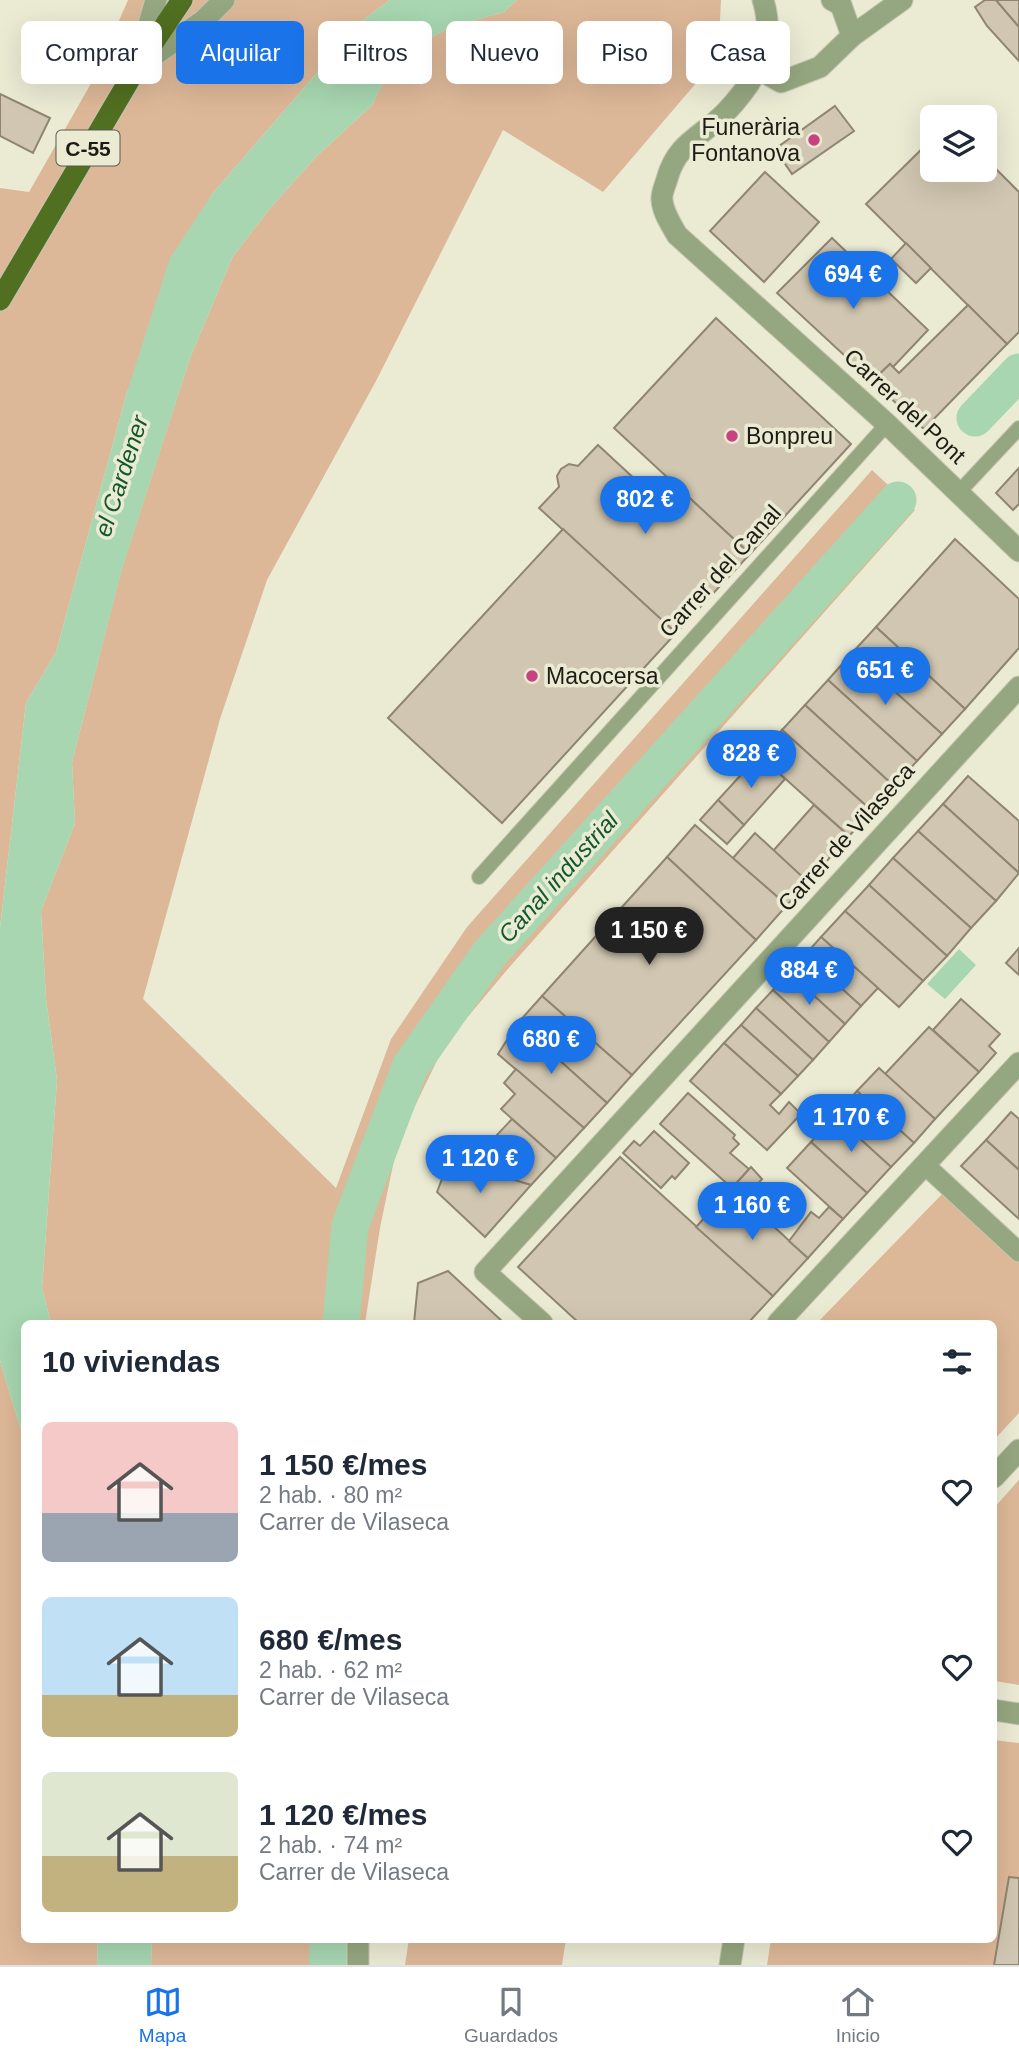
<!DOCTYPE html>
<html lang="es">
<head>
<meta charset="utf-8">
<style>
  body { margin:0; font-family:Arial,sans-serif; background:#f2f2f3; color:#1f2937; height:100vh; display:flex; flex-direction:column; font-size:26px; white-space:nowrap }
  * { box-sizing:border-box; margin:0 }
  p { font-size:23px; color:#747a83 }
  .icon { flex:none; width:38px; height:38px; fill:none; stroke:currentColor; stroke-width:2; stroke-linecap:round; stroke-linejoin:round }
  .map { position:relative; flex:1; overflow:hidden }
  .sheet { position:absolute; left:21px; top:1320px; width:976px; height:623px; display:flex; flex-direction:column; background:#fff; border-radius:10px; box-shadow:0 7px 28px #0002 }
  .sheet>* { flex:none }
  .top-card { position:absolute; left:21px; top:21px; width:978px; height:63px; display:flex; gap:14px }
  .tools { position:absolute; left:920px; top:105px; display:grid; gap:14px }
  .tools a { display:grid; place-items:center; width:77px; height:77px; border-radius:10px; background:#fff; box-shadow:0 7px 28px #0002; font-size:35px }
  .price { position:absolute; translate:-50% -60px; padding:0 16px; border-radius:24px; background:#1a73e8; color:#fff; font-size:23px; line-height:46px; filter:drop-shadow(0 2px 4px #0008) }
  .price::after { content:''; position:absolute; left:50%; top:42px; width:21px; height:16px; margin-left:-10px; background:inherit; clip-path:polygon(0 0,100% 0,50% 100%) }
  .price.on { background:#222; color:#fff }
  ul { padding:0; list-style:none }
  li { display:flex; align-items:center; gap:21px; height:175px; padding:0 21px }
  li span { display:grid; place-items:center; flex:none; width:196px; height:140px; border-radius:10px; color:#555 }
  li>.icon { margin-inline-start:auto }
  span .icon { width:84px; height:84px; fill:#fffc; stroke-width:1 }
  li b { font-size:30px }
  h2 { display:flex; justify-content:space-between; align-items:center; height:84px; padding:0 21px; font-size:30px }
  .chip { padding:0 24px; border-radius:10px; background:#fff; box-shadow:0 7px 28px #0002; font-size:24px; line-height:63px }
  .chip.on { background:#1a73e8; color:#fff }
  .menu { display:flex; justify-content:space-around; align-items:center; height:98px; border-top:2px solid #e0e1e3; background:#fff; font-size:19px; color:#747a83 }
  .menu a { display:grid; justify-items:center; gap:4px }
  .menu .on { color:#1a73e8 }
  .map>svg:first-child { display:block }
  .green { fill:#ddb898 }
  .water { fill:#a7d6b0 }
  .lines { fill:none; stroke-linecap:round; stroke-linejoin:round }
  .canal { stroke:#a7d6b0; stroke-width:37 }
  .building { fill:#d0c6b1; stroke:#8f8571; stroke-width:2 }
  .service-casing { stroke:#c6c6b1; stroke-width:16 }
  .pedestrian-casing { stroke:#c6c6b1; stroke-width:21 }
  .minor-casing { stroke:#c6c6b1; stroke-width:23 }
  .tertiary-casing { stroke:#c6c6b1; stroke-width:23 }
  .primary-casing { stroke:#c6c6b1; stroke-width:23 }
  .service { stroke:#95a780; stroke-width:14 }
  .pedestrian { stroke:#95a780; stroke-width:19 }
  .minor { stroke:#95a780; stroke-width:21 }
  .tertiary { stroke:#95a780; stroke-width:21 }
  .primary { stroke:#516f20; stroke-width:21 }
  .poi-dot { fill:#c94280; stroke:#ebebd4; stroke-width:2.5 }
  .labels { text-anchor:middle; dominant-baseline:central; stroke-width:7; stroke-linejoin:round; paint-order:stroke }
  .shield { fill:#ebebd4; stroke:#5a5a4e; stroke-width:2 }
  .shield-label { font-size:21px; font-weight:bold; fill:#1c1c14 }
  .poi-label { font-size:23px; fill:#1c1c14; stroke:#ebebd4; text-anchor:start }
  .street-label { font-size:23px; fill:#1c1c14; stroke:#ebebd4 }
  .water-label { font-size:24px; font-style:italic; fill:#11582a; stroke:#ebebd4 }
</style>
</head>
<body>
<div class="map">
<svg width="1019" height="1965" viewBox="0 0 1019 1965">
  <rect width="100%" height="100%" fill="#ebebd4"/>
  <g class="green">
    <path d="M 128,0 L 390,0 L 362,21 L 212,194 L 127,392 L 56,652 L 26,703 L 0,928 L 0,188 L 29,192 L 93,80 Z"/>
    <path d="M 517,0 L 721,0 L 720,20 L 697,82 L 603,192 L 503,130 L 376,381 L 267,580 L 220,719 L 143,999 L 336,1188 L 391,1039 L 467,927 L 872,470 L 915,510 L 507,970 L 445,1044 L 398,1141 L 380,1228 L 365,1323 L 51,1323 L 42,1288 L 57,1080 L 46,999 L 41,911 L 75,823 L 72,762 L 122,568 L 190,358 L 233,256 L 272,206 L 316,157 L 372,105 L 396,55 L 453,26 L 504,12 Z"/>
    <path d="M 945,1191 L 1019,1261 L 1019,1413 L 994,1440 L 994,1323 L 817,1323 Z"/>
    <path d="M 0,1361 L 24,1440 L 24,1939 L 98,1939 L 97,1965 L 0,1965 Z"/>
    <path d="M 1019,1480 L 1019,1685 L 994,1681 L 994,1508 Z"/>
    <path d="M 994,1740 L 1019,1743 L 1019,1878 L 1009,1877 L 994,1965 L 767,1965 L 771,1939 L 994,1939 Z"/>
    <path d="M 152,1939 L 339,1939 L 338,1965 L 151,1965 Z"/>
    <path d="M 409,1939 L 566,1939 L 562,1965 L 405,1965 Z"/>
  </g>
  <g class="water">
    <path d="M 390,0 L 517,0 L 504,12 L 453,26 L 396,55 L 372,105 L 316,157 L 272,206 L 233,256 L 190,358 L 122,569 L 72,762 L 75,823 L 41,911 L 46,999 L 57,1080 L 42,1288 L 51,1323 L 24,1323 L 24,1440 L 0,1361 L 0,928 L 26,703 L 56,652 L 127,392 L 170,258 L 212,194 L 362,21 Z"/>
    <path d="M 959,949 L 976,965 L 945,999 L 927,984 Z"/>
    <path d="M 98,1939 L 152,1939 L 151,1965 L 97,1965 Z"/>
  </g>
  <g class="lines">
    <g class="canal">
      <path d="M 975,418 L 1019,372"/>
      <path d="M 341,1323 L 350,1226 L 410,1067 L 490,953 L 898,500"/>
      <path d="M 328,1939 L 328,1965"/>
    </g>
  </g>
  <g class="building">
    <path d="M 985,0 L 996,0 L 1019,27 L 1019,61 L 987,26 L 975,7 Z"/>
    <path d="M 996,0 L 1019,0 L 1019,27 Z"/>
    <path d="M 0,94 L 50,118 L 33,153 L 0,136 Z"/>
    <path d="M 835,106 L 854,131 L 792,174 L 775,149 Z"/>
    <path d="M 933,138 L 933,170 L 985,170 L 985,158 L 1019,192 L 1019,332 L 1007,344 L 866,204 Z"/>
    <path d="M 765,172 L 819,222 L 764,282 L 710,231 Z"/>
    <path d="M 832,238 L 928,330 L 893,367 L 890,364 L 872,381 L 777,293 Z"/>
    <path d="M 906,243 L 931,268 L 916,283 L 891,259 Z"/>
    <path d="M 968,305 L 1007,344 L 924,429 L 872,381 L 890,364 L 899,373 Z"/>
    <path d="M 716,318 L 851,444 L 750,554 L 614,428 Z"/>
    <path d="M 598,445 L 651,494 L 667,477 L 750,554 L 676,633 L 539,508 L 559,487 L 557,476 L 561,469 L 569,464 L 578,466 Z"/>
    <path d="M 1019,468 L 1019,504 L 1013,510 L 996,493 Z"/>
    <path d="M 563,529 L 676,633 L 502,823 L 388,718 Z"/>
    <path d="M 955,539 L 1019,599 L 1019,648 L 965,709 L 876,627 Z"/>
    <path d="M 876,627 L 965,709 L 942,734 L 852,653 Z"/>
    <path d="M 852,653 L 942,734 L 917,761 L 828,680 Z"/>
    <path d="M 828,680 L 917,761 L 894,786 L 805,705 Z"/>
    <path d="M 805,705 L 894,786 L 872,811 L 782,730 Z"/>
    <path d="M 782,730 L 872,811 L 849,836 L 759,755 Z"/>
    <path d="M 759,755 L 785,779 L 744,825 L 718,800 Z"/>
    <path d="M 968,776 L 1019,821 L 1019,873 L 943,804 Z"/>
    <path d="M 718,800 L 744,825 L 727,844 L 700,820 Z"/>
    <path d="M 943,804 L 1019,873 L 996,901 L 918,831 Z"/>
    <path d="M 814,805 L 849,836 L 808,882 L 773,851 Z"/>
    <path d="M 695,825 L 787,905 L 756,940 L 667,857 Z"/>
    <path d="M 918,831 L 996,901 L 971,928 L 893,858 Z"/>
    <path d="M 755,833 L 808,882 L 787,905 L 733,858 Z"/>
    <path d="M 667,857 L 756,940 L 632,1075 L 542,996 Z"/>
    <path d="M 893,858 L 971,928 L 947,956 L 869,885 Z"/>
    <path d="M 869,885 L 947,956 L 923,981 L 845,911 Z"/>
    <path d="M 845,911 L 923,981 L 899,1007 L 821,937 Z"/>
    <path d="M 821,937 L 878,988 L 861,1006 L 805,955 Z"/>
    <path d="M 1019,948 L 1019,975 L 1006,963 Z"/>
    <path d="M 805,955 L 861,1006 L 845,1024 L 789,973 Z"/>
    <path d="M 789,973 L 845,1024 L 829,1042 L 773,990 Z"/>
    <path d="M 773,990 L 829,1042 L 813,1060 L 756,1008 Z"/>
    <path d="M 542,996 L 632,1075 L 607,1103 L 518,1023 Z"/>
    <path d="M 961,999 L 1000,1034 L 989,1046 L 996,1053 L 979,1072 L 933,1030 Z"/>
    <path d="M 756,1008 L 813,1060 L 798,1076 L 741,1025 Z"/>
    <path d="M 518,1023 L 607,1103 L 584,1128 L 498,1054 Z"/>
    <path d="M 741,1025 L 798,1076 L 781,1094 L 724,1043 Z"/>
    <path d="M 929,1027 L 979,1072 L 935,1119 L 885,1074 Z"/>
    <path d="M 724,1043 L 781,1094 L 770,1105 L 779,1114 L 789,1102 L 801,1114 L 767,1150 L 690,1081 Z"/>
    <path d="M 879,1068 L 935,1119 L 914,1143 L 857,1091 Z"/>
    <path d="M 516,1069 L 584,1128 L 556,1158 L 501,1109 L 515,1094 L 504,1083 Z"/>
    <path d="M 857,1091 L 914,1143 L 891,1167 L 835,1116 Z"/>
    <path d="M 688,1093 L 735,1135 L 733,1138 L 739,1144 L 730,1153 L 749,1169 L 732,1188 L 660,1124 Z"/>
    <path d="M 1011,1112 L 1019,1119 L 1019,1170 L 986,1140 Z"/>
    <path d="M 835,1116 L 891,1167 L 867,1193 L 811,1142 Z"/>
    <path d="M 512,1119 L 556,1158 L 531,1185 L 449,1161 L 457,1138 L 480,1153 Z"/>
    <path d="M 654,1131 L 689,1163 L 675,1179 L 672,1176 L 661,1188 L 623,1153 L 634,1141 L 640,1146 Z"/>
    <path d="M 986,1140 L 1019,1170 L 1019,1219 L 961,1166 Z"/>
    <path d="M 811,1142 L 867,1193 L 843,1219 L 787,1168 Z"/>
    <path d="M 620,1157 L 773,1296 L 748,1323 L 579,1323 L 518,1267 Z"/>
    <path d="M 449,1161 L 531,1185 L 485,1237 L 437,1192 Z"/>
    <path d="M 751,1167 L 762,1179 L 744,1200 L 732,1188 Z"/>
    <path d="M 732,1188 L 808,1258 L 773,1296 L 696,1227 Z"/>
    <path d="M 829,1207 L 843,1219 L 808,1258 L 789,1241 L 811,1212 L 819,1218 Z"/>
    <path d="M 448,1271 L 504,1323 L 414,1323 L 418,1283 Z"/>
    <path d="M 1009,1877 L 1019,1878 L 1019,1965 L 994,1965 Z"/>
  </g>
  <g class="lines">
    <defs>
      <g id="service">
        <path d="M 959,492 L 1019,428"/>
        <path d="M 479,877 L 887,424"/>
      </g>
      <path id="pedestrian" d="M 925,1165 L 1019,1252"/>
      <g id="minor">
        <path d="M 832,0 L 841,5 L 852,36"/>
        <path d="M 760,70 L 781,82 L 820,67 L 852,36 L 902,0"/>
        <path d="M 542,1323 L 485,1272 L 1019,687"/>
        <path d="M 778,1323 L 1019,1063"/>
        <path d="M 994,1477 L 1019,1450"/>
        <path d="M 994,1710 L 1019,1714"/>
        <path d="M 358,1965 L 358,1939"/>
        <path d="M 730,1965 L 734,1939"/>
      </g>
      <g id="tertiary">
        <path d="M 763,0 C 777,45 756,80 726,112 C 702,137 677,142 667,179 C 665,186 661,194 662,200 C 663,213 671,224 677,235 L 887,424 L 1019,551"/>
        <path d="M 138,62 L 156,0"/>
        <path d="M 139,66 L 204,20 L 224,0"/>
      </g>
      <path id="primary" d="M 0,300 L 137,67 L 182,0"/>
    </defs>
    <use href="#service" class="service-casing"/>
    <use href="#pedestrian" class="pedestrian-casing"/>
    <use href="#minor" class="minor-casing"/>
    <use href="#tertiary" class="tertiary-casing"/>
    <use href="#primary" class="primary-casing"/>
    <use href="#service" class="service"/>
    <use href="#pedestrian" class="pedestrian"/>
    <use href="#minor" class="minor"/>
    <use href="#tertiary" class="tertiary"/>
    <use href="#primary" class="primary"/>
  </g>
  <g class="poi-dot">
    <circle cx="814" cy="140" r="7"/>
    <circle cx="732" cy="436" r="7"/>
    <circle cx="532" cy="676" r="7"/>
  </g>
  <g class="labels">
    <rect class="shield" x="56.5" y="130.5" width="63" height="35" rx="5"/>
    <g class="shield-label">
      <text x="88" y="148">C-55</text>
    </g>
    <g class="poi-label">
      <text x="800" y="127" text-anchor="end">Funerària<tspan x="800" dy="26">Fontanova</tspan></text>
      <text x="746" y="436">Bonpreu</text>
      <text x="546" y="676">Macocersa</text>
    </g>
    <g class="street-label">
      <text transform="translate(905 406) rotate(43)">Carrer del Pont</text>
      <text transform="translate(720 571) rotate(-48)">Carrer del Canal</text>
      <text transform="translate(846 837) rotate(-48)">Carrer de Vilaseca</text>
    </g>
    <g class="water-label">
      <text transform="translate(121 476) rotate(-72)">el Cardener</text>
      <text transform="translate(558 877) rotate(-48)">Canal industrial</text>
    </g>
  </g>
</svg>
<div class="tools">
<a><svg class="icon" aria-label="layers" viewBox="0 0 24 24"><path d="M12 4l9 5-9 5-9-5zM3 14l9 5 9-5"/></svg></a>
</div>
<b class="price" style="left:853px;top:311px">694 €</b>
<b class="price" style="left:645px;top:536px">802 €</b>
<b class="price" style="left:885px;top:707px">651 €</b>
<b class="price" style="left:751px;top:790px">828 €</b>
<b class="price on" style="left:649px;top:967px">1 150 €</b>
<b class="price" style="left:809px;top:1007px">884 €</b>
<b class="price" style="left:551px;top:1076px">680 €</b>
<b class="price" style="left:851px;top:1154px">1 170 €</b>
<b class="price" style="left:480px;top:1195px">1 120 €</b>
<b class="price" style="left:752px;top:1242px">1 160 €</b>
<div class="top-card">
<a class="chip">Comprar</a>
<a class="chip on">Alquilar</a>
<a class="chip">Filtros</a>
<a class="chip">Nuevo</a>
<a class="chip">Piso</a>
<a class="chip">Casa</a>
</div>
<section class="sheet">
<h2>10 viviendas<svg class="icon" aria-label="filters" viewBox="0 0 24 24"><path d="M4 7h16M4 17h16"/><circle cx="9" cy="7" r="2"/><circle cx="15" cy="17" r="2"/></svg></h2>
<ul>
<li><span style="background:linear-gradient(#f6c9c9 65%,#9aa5b1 0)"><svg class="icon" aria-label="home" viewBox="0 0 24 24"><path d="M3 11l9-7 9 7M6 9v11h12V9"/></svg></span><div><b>1 150 €/mes</b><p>2 hab. · 80 m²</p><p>Carrer de Vilaseca</p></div><svg class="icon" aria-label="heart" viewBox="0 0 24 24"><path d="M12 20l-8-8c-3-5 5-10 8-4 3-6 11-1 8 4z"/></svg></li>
<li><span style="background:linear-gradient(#bfe0f5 70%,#c2b280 0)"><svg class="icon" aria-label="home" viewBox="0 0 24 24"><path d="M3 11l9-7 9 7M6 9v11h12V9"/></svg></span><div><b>680 €/mes</b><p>2 hab. · 62 m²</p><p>Carrer de Vilaseca</p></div><svg class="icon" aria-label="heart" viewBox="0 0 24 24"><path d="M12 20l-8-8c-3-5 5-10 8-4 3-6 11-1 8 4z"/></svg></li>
<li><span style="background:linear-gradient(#dfe7d0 60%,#c2b280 0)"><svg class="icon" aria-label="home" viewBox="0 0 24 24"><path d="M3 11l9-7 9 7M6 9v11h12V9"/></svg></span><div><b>1 120 €/mes</b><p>2 hab. · 74 m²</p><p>Carrer de Vilaseca</p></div><svg class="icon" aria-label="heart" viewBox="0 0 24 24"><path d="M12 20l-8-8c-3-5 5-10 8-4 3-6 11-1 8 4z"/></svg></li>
</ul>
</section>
</div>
<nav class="menu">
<a class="on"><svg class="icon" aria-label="map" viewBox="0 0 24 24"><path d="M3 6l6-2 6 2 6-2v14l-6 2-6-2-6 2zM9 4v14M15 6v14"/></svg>Mapa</a>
<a><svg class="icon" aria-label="saved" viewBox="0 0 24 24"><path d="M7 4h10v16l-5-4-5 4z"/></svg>Guardados</a>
<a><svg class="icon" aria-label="home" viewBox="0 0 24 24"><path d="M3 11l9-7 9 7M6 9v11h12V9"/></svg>Inicio</a>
</nav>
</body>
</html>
